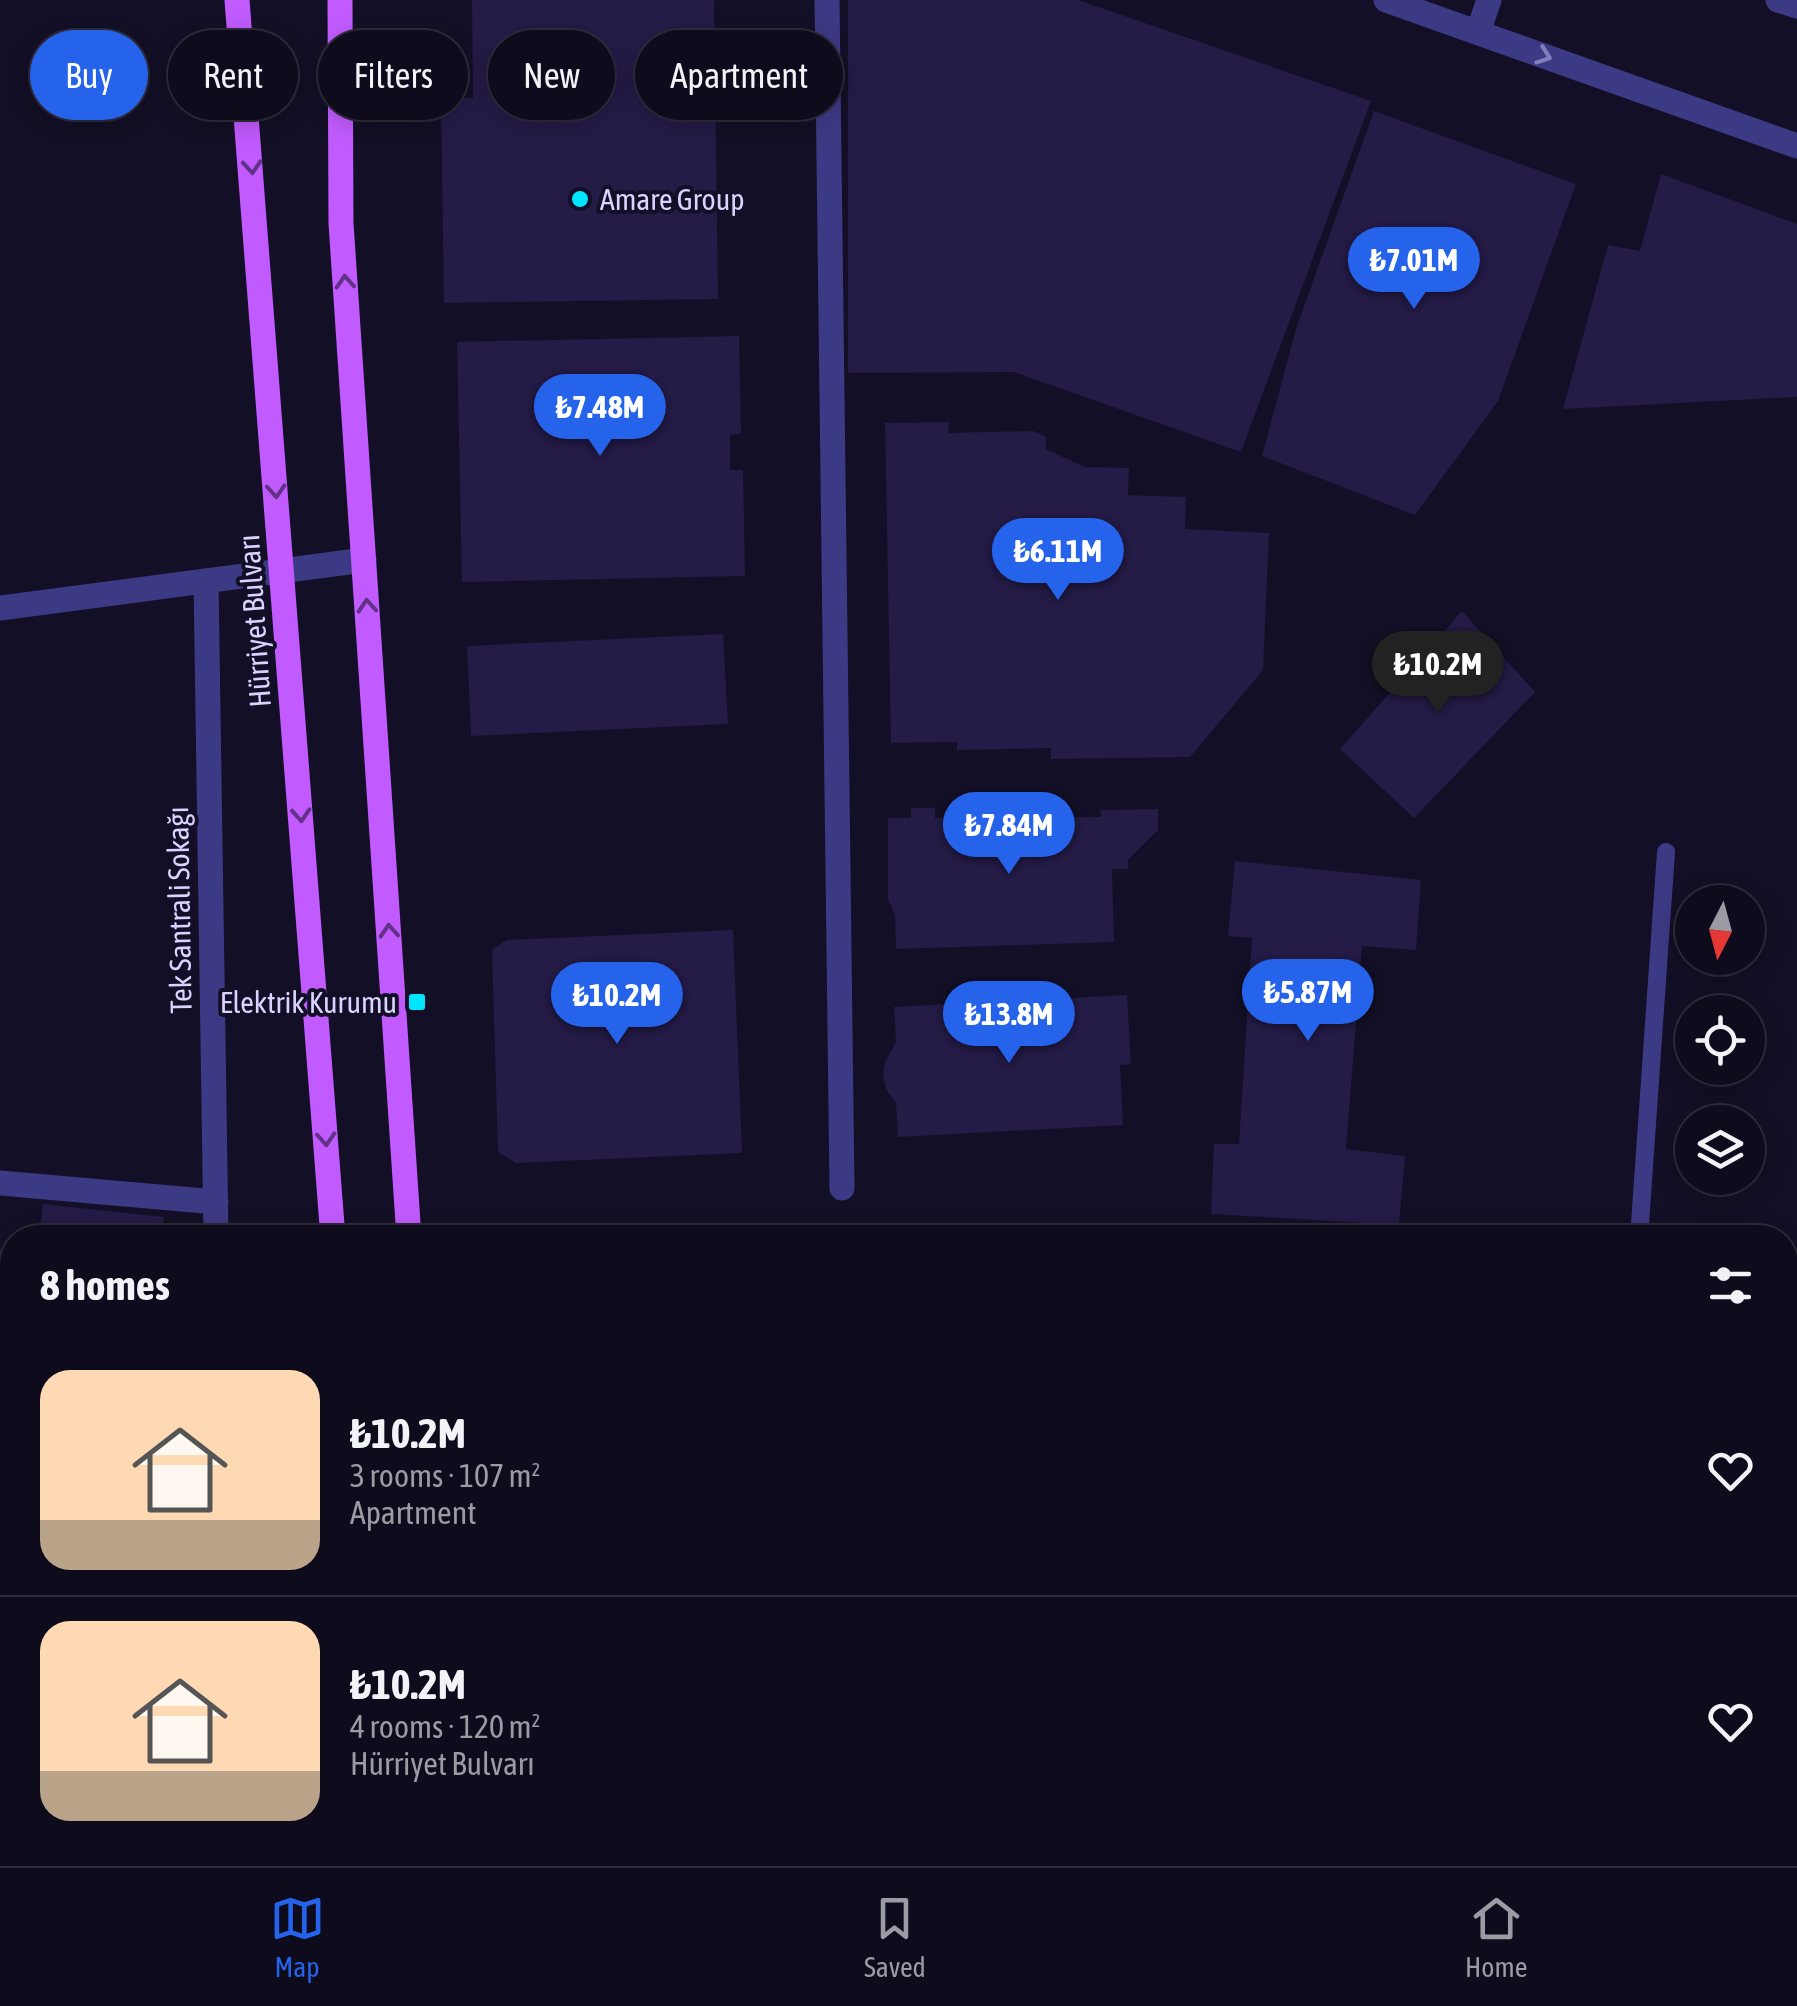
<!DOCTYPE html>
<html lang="en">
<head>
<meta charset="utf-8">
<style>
  body { margin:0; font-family:"Asap Condensed",sans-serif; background:#1c1929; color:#f1f3f6; height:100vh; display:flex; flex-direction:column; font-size:38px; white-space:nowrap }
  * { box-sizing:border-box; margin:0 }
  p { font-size:32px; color:#9b9ba3 }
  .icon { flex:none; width:55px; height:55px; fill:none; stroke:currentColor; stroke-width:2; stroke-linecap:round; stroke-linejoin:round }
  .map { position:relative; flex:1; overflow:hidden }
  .sheet { position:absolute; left:0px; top:1225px; width:1798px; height:642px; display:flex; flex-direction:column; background:#0e0b1c; border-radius:40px 40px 0 0; box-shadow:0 5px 25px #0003,0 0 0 2px #2e2b3b }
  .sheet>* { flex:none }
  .hud { position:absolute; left:30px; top:30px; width:1000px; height:90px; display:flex; gap:20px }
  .needle { width:65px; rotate:186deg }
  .buttons { position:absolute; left:1675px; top:885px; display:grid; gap:20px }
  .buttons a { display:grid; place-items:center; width:90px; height:90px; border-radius:50%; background:#0e0b1c; box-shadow:0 5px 25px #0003,0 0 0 2px #2e2b3b; font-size:50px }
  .price { position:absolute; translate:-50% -85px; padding:0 22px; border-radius:35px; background:#2563eb; color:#fff; font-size:32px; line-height:65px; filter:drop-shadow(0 2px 5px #0008) }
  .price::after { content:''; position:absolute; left:50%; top:60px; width:30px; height:22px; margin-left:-15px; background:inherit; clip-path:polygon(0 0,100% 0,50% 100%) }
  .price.on { background:#222; color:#fff }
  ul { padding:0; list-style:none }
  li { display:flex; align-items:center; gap:30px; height:250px; padding:0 40px }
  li+li { border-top:2px solid #2e2b3b }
  li span { display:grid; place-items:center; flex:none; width:280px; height:200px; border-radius:30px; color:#555 }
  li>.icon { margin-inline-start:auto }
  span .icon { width:120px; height:120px; fill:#fffc; stroke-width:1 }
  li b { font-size:42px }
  h2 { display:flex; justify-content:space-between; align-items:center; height:120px; padding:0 40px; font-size:42px }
  .chip { padding:0 35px; border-radius:45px; background:#0e0b1c; box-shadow:0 5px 25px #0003,0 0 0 2px #2e2b3b; font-size:35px; line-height:90px }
  .chip.on { background:#2563eb; color:#fff }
  .dock { display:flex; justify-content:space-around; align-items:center; height:140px; border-top:2px solid #2e2b3b; background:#0e0b1c; font-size:28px; color:#9b9ba3 }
  .dock a { display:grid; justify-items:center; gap:5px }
  .dock .on { color:#2563eb }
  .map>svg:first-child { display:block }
  .building { fill:#241b47 }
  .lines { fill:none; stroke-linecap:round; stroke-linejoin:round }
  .service { stroke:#3d3a85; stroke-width:18 }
  .minor { stroke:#3d3a85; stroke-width:25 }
  .tertiary { stroke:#3d3a85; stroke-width:25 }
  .primary { stroke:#c25bff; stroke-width:25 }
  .oneway { stroke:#837fbc }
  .oneway2 { stroke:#623188 }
  .poi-dot { fill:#00e5ff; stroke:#130f26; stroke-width:4 }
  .labels { text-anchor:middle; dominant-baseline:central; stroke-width:8; stroke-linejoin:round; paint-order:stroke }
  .poi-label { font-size:30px; fill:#d9d4ff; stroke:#130f26; text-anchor:start }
  .street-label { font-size:30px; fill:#d9d4ff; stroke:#130f26 }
</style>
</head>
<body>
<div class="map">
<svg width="1797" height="1866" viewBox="0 0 1797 1866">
  <rect width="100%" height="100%" fill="#130f26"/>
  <g class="building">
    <path d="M 472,0 L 714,0 L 718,299 L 444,303 L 441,98 L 473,98 Z"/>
    <path d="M 848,0 L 1078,0 L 1371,101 L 1241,452 L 1014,372 L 848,373 Z"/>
    <path d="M 1374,111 L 1576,184 L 1498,401 L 1415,515 L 1262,456 L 1296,329 Z"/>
    <path d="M 1661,174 L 1797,224 L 1797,397 L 1563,409 L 1608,245 L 1640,251 Z"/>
    <path d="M 739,336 L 741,434 L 730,435 L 730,470 L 743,470 L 745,576 L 462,582 L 457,342 Z"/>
    <path d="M 949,422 L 948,433 L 1033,431 L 1046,437 L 1046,449 L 1084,467 L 1129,468 L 1128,495 L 1186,497 L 1185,529 L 1269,533 L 1263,670 L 1190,757 L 1051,759 L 1051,748 L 957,750 L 957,742 L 891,743 L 885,423 Z"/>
    <path d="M 1462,611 L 1535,692 L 1414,818 L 1340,749 Z"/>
    <path d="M 723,634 L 728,724 L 471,736 L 467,646 Z"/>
    <path d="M 911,808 L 935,808 L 935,818 L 1101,817 L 1101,810 L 1158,809 L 1158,830 L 1128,860 L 1128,869 L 1112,869 L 1114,942 L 896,949 L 895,915 L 888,899 L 888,818 L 911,818 Z"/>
    <path d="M 1235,861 L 1421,880 L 1416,950 L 1362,946 L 1346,1149 L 1405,1156 L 1399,1225 L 1211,1214 L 1214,1144 L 1239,1144 L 1252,938 L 1228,936 Z"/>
    <path d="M 733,930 L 742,1153 L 516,1163 L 498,1152 L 492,950 L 507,940 Z"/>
    <path d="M 1127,995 L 1131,1064 L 1120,1065 L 1123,1125 L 898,1137 L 896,1103 L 886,1089 L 883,1075 L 885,1062 L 896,1042 L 894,1007 Z"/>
    <path d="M 43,1204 L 164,1217 L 161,1238 L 39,1238 Z"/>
    <path d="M 0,1337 L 12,1339 L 12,1412 L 0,1411 Z"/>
    <path d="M 2,1470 L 12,1471 L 12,1550 L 0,1549 Z"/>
    <path d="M 1785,1519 L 1797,1520 L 1797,1866 L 1657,1866 L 1658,1855 L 1785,1855 Z"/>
    <path d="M 0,1608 L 12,1610 L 12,1687 L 0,1686 Z"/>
    <path d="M 529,1855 L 620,1855 L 620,1866 L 528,1866 Z"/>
    <path d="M 702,1855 L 883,1855 L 882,1866 L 701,1866 Z"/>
    <path d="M 935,1855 L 1115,1855 L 1114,1866 L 934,1866 Z"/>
    <path d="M 1182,1855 L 1362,1855 L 1361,1866 L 1181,1866 Z"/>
    <path d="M 1424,1855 L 1604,1855 L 1604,1866 L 1423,1866 Z"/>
  </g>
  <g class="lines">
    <g class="service">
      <path d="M 1639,1238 L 1666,852"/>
      <path d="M 1785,1478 L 1797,1479"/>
      <path d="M 657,1866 L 658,1855"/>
      <path d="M 911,1866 L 911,1855"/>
      <path d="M 1155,1866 L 1156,1855"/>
      <path d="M 1394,1866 L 1395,1855"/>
      <path d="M 1638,1866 L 1639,1855"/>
    </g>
    <g class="minor">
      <path d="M 827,0 L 842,1188"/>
      <path d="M 1386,0 L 1797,146"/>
      <path d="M 1778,0 L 1797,6"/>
      <path d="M 1478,32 L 1489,0"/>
      <path d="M 206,581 L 216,1238"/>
      <path d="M 0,608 L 364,560"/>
      <path d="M 0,1183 L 216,1202"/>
      <path d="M 0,1312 L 12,1314"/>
      <path d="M 1785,1412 L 1789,1370 L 1797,1338"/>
      <path d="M 0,1450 L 12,1451"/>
      <path d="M 0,1590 L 12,1591"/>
      <path d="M 0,1723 L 12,1724"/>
      <path d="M 0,1789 L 12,1770"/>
    </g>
    <g class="tertiary">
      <path d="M 1785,1369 L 1797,1370"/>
      <path d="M 1785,1419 L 1797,1420"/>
    </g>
    <g class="primary">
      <path d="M 237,0 L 333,1238"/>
      <path d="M 340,0 L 341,223 L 409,1238"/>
      <path d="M 383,1855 L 384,1866"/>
      <path d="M 456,1855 L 457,1866"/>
    </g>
  </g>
  <defs><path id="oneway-chevron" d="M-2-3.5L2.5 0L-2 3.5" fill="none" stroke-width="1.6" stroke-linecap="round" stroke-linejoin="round" transform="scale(2.5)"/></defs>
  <use class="oneway" href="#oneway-chevron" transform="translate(1544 56) rotate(20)"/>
  <g class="oneway2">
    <use href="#oneway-chevron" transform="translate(252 167) rotate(86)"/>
    <use href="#oneway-chevron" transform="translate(345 282) rotate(-94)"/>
    <use href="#oneway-chevron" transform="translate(276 491) rotate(86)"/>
    <use href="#oneway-chevron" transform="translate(367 606) rotate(-94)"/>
    <use href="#oneway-chevron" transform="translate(301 815) rotate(86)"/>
    <use href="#oneway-chevron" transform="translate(389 931) rotate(-94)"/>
    <use href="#oneway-chevron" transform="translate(326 1139) rotate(86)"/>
  </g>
  <g class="poi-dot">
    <circle cx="580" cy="199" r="10"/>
    <rect x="407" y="992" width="20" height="20" rx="5"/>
  </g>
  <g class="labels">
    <g class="poi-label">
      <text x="600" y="199">Amare Group</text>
      <text x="397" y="1002" text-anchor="end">Elektrik Kurumu</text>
    </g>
    <g class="street-label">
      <text transform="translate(254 621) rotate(-94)">Hürriyet Bulvarı</text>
      <text transform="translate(179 910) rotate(-91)">Tek Santrali Sokağı</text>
    </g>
  </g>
</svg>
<div class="buttons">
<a><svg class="needle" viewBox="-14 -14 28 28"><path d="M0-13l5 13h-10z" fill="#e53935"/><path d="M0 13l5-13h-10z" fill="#9b9ba3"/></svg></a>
<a><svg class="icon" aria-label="locate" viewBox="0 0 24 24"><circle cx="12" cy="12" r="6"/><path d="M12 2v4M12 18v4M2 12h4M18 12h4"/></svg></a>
<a><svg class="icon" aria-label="layers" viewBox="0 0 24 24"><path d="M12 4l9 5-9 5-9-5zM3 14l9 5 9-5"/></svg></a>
</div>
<b class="price" style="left:1414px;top:312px">₺7.01M</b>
<b class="price" style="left:600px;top:459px">₺7.48M</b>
<b class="price" style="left:1058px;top:603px">₺6.11M</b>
<b class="price on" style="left:1438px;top:716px">₺10.2M</b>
<b class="price" style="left:1009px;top:877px">₺7.84M</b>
<b class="price" style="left:1308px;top:1044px">₺5.87M</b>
<b class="price" style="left:617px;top:1047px">₺10.2M</b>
<b class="price" style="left:1009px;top:1066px">₺13.8M</b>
<div class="hud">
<a class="chip on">Buy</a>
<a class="chip">Rent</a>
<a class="chip">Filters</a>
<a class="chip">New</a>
<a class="chip">Apartment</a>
</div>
<section class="sheet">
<h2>8 homes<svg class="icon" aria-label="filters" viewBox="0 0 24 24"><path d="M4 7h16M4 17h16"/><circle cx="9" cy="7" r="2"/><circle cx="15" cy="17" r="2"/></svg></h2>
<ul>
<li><span style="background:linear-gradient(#ffd9b3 75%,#b9a48a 0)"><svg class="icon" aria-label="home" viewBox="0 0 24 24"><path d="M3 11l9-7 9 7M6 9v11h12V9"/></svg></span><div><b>₺10.2M</b><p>3 rooms · 107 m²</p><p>Apartment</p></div><svg class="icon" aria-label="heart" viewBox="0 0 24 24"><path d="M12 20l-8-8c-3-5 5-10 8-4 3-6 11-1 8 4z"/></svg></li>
<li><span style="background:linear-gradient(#ffd9b3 75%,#b9a48a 0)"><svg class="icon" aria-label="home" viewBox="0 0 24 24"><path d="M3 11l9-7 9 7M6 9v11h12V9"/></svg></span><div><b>₺10.2M</b><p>4 rooms · 120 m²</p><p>Hürriyet Bulvarı</p></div><svg class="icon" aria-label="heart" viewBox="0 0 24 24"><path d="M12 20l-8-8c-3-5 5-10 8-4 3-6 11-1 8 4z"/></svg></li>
</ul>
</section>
</div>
<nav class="dock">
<a class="on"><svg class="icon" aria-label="map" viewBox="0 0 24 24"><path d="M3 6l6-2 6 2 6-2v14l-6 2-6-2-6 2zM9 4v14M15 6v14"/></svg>Map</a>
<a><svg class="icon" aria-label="saved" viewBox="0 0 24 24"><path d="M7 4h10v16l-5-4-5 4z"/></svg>Saved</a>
<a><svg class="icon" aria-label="home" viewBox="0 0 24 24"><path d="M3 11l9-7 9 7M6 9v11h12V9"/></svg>Home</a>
</nav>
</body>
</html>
